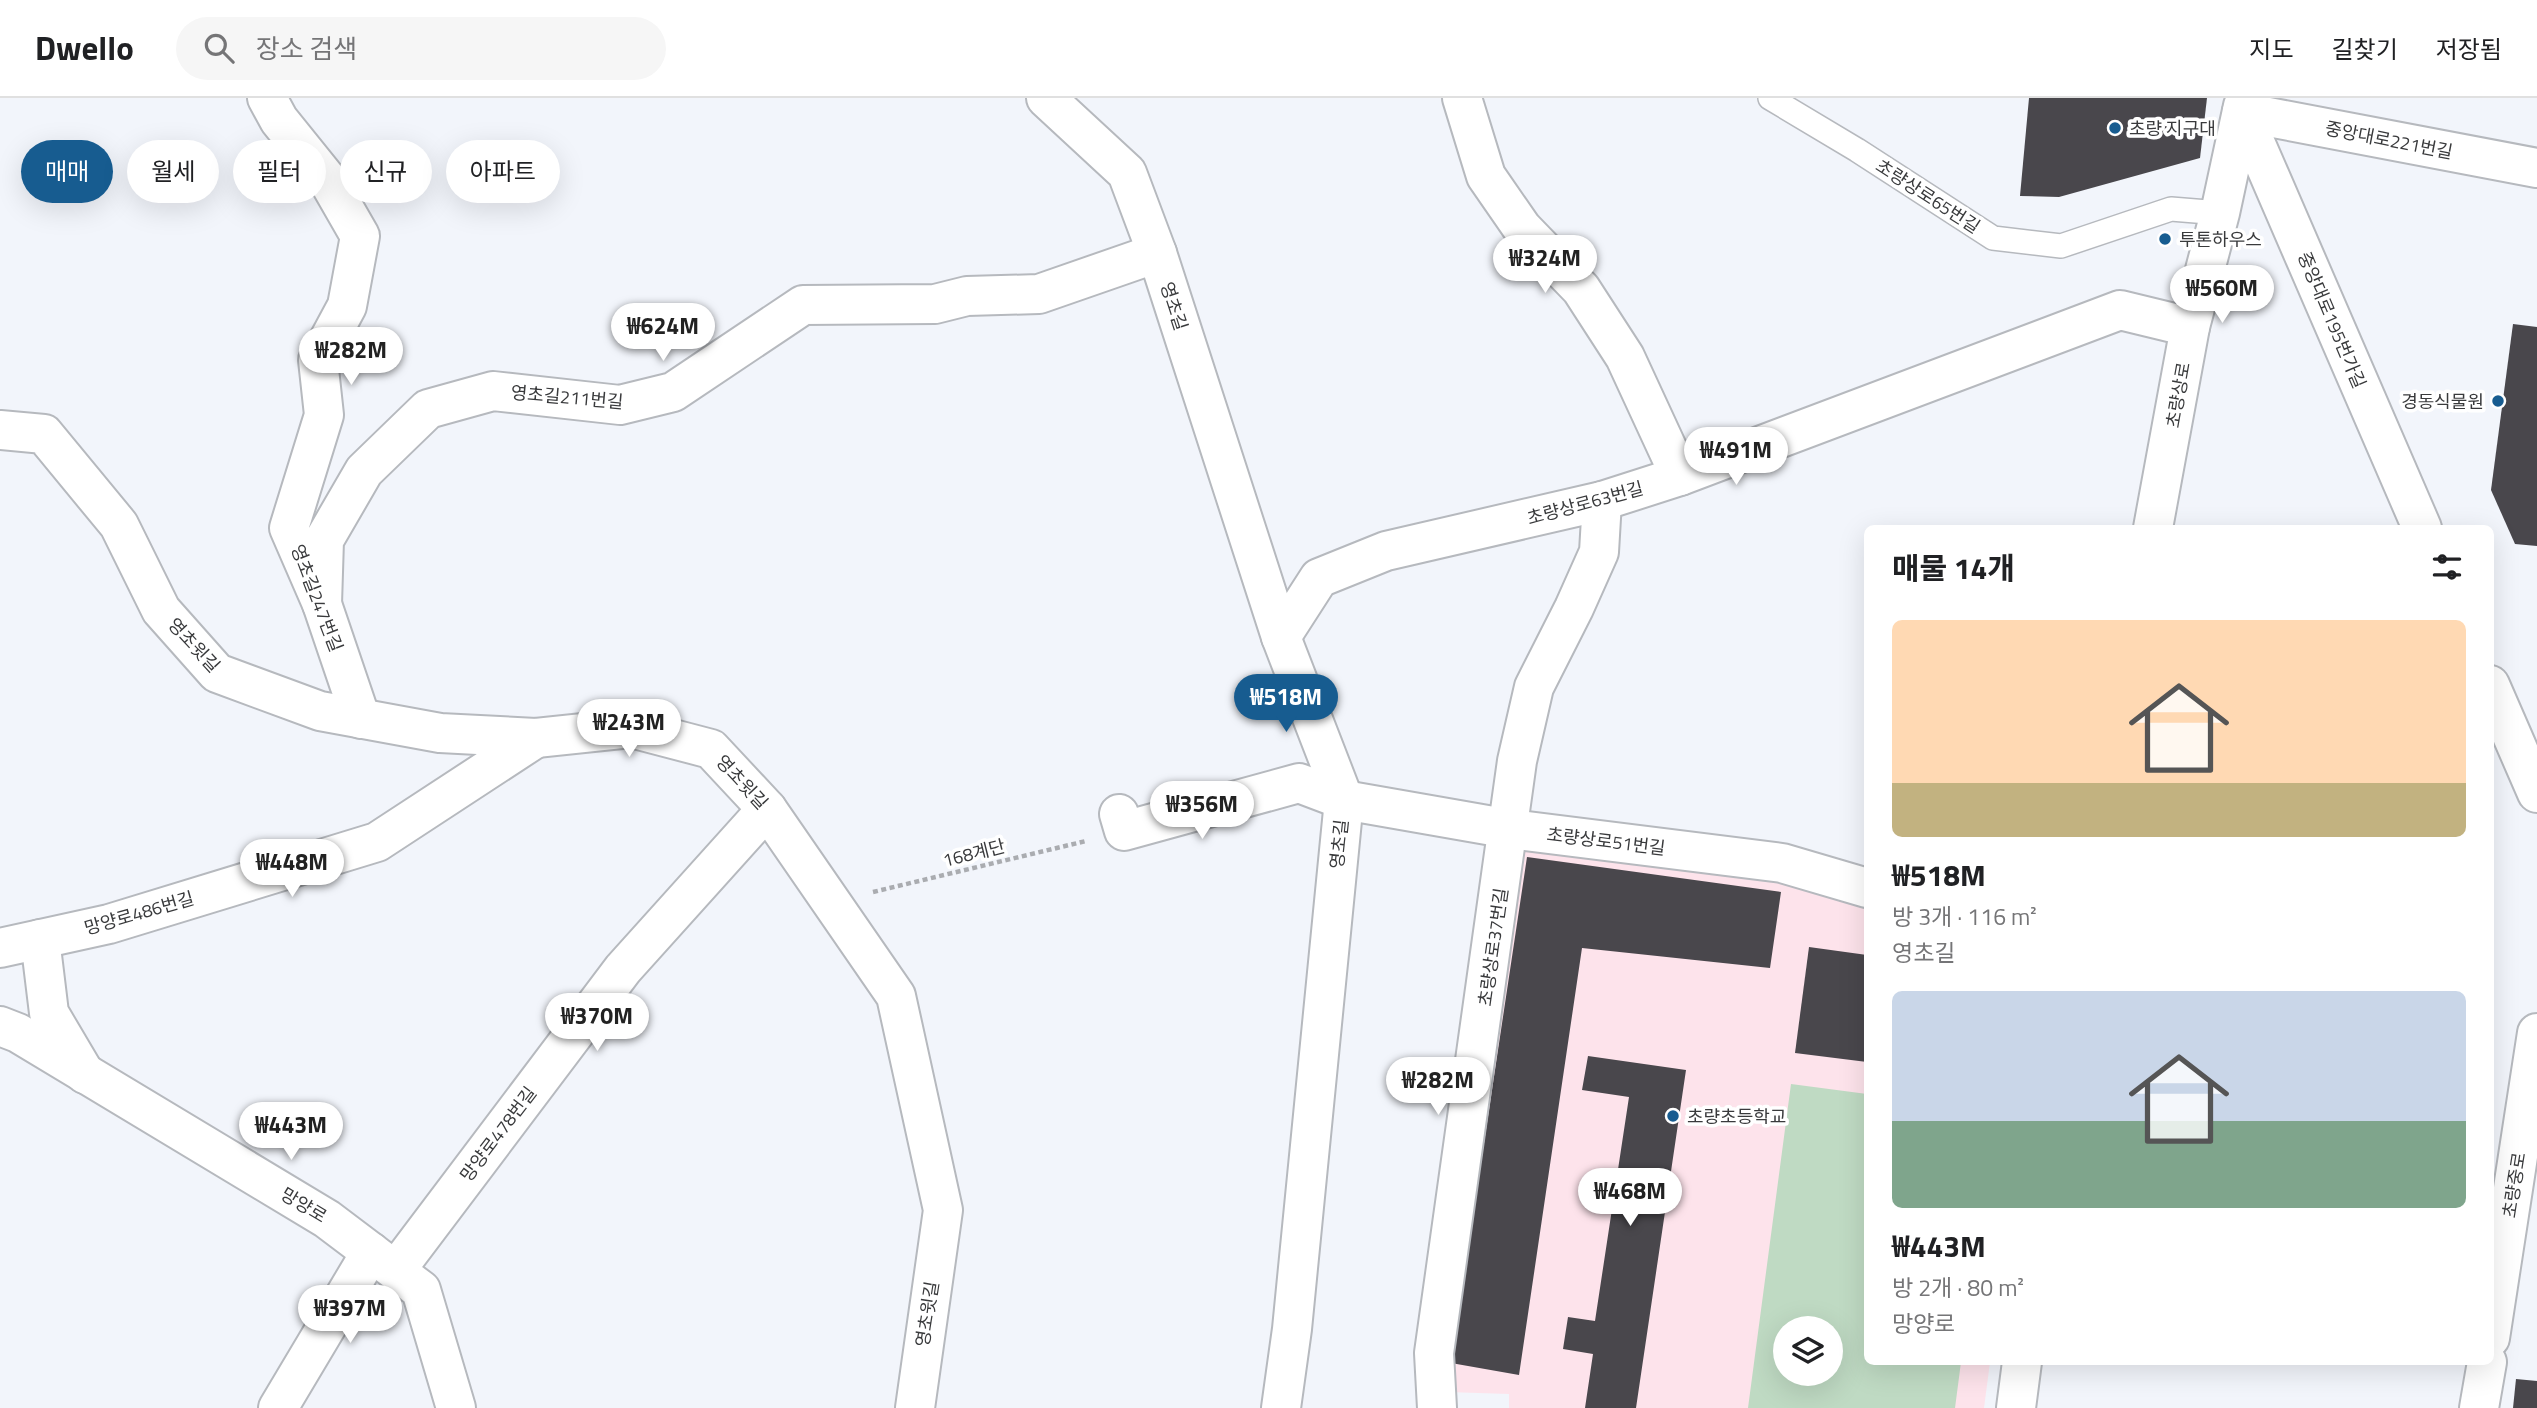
<!DOCTYPE html>
<html lang="ko">
<head>
<meta charset="utf-8">
<style>
  body { margin:0; font-family:"Titillium Web","Noto Sans KR",sans-serif; background:#f6f6f6; color:#202124; height:100vh; display:flex; flex-direction:column; font-size:26px; white-space:nowrap }
  * { box-sizing:border-box; margin:0 }
  p { font-size:23px; color:#757577 }
  .icon { flex:none; width:38px; height:38px; fill:none; stroke:currentColor; stroke-width:2; stroke-linecap:round; stroke-linejoin:round }
  .map { position:relative; flex:1; overflow:hidden }
  .drawer { position:absolute; left:1864px; top:427px; width:630px; height:840px; display:flex; flex-direction:column; background:#fff; border-radius:10px; box-shadow:0 7px 28px #0002 }
  .drawer>* { flex:none }
  .hud { position:absolute; left:21px; top:42px; width:665px; height:63px; display:flex; gap:14px }
  .tools { position:absolute; left:1773px; top:1218px; display:grid; gap:14px }
  .tools a { display:grid; place-items:center; width:70px; height:70px; border-radius:50%; background:#fff; box-shadow:0 7px 28px #0002; font-size:35px }
  .price { position:absolute; translate:-50% -60px; padding:0 16px; border-radius:24px; background:#fff; color:#222; font-size:23px; line-height:46px; filter:drop-shadow(0 2px 4px #0008) }
  .price::after { content:''; position:absolute; left:50%; top:42px; width:21px; height:16px; margin-left:-10px; background:inherit; clip-path:polygon(0 0,100% 0,50% 100%) }
  .price.current { background:#175c90; color:#fff }
  ul { padding:0; list-style:none }
  li { display:grid; align-content:center; gap:14px; height:371px; padding:0 28px }
  li span { display:grid; place-items:center; height:217px; border-radius:10px; color:#555 }
  li>.icon { margin-inline-start:auto }
  span .icon { width:126px; height:126px; fill:#fffc; stroke-width:1 }
  li b { font-size:30px }
  h2 { display:flex; justify-content:space-between; align-items:center; height:84px; padding:0 28px; font-size:30px }
  .tag { padding:0 24px; border-radius:32px; background:#fff; box-shadow:0 7px 28px #0002; font-size:24px; line-height:63px }
  .tag.current { background:#175c90; color:#fff }
  header { display:flex; align-items:center; gap:42px; box-sizing:border-box; height:98px; padding:0 35px; background:#fff; border-bottom:2px solid #e0e0e0 }
  header strong { font-size:33px }
  nav { display:flex; gap:38px; margin-inline-start:auto; font-size:24px }
  .search { width:490px; height:63px; background:#f6f6f6; display:flex; align-items:center; gap:18px; box-sizing:border-box; padding:0 24px; border-radius:38px; color:#757577; font-size:26px }
  .map>svg:first-child { display:block }
  .education { fill:#fde3eb; fill-rule:evenodd }
  .green { fill:#bfdac3; fill-rule:evenodd }
  .building { fill:#49474c }
  .lines { fill:none; stroke-linecap:round; stroke-linejoin:round }
  .service-casing { stroke:#b6b9be; stroke-width:26 }
  .minor-casing { stroke:#b6b9be; stroke-width:42 }
  .tertiary-casing { stroke:#b6b9be; stroke-width:42 }
  .secondary-casing { stroke:#b6b9be; stroke-width:42 }
  .path { stroke:#aaacb0; stroke-width:4.5; stroke-dasharray:5 3.5; stroke-linecap:butt }
  .service { stroke:#fff; stroke-width:23 }
  .minor { stroke:#fff; stroke-width:38 }
  .tertiary { stroke:#fff; stroke-width:38 }
  .secondary { stroke:#fff; stroke-width:38 }
  .poi-dot { fill:#175c90; stroke:#fff; stroke-width:2.5 }
  .labels { text-anchor:middle; dominant-baseline:central; stroke-width:7; stroke-linejoin:round; paint-order:stroke }
  .poi-label { font-size:18px; fill:#393a3c; stroke:#fff; text-anchor:start }
  .street-label { font-size:18px; fill:#393a3c; stroke:#fff }
</style>
</head>
<body>
<header>
<strong>Dwello</strong>
<div class="search"><svg class="icon" aria-label="search" viewBox="0 0 24 24"><circle cx="10" cy="10" r="6"/><path d="M15 15l6 6"/></svg>장소 검색</div>
<nav><a>지도</a><a>길찾기</a><a>저장됨</a></nav>
</header>
<div class="map">
<svg width="2537" height="1310" viewBox="0 0 2537 1310">
  <rect width="100%" height="100%" fill="#f2f5fb"/>
  <path class="education" d="M 1522,750 L 1810,789 L 1867,805 L 1867,1264 L 1990,1264 L 1984,1310 L 1509,1310 L 1509,1296 L 1447,1294 ZM 1785,1230 L 1830,1230 L 1830,1276 L 1785,1276 Z"/>
  <path class="green" d="M 1791,986 L 1867,996 L 1867,1264 L 1961,1264 L 1955,1310 L 1748,1310 ZM 1785,1230 L 1830,1230 L 1830,1276 L 1785,1276 Z"/>
  <g class="building">
    <path d="M 2029,0 L 2207,0 L 2200,60 L 2059,99 L 2020,98 Z"/>
    <path d="M 2513,226 L 2537,229 L 2537,448 L 2515,446 L 2491,392 Z"/>
    <path d="M 1527,759 L 1781,794 L 1770,870 L 1582,850 L 1519,1277 L 1451,1265 Z"/>
    <path d="M 1809,849 L 1867,857 L 1867,964 L 1795,955 Z"/>
    <path d="M 1588,958 L 1686,972 L 1636,1310 L 1585,1310 L 1593,1256 L 1563,1251 L 1568,1219 L 1595,1223 L 1629,999 L 1582,992 Z"/>
    <path d="M 2516,1281 L 2537,1283 L 2537,1310 L 2513,1310 Z"/>
  </g>
  <g class="lines">
    <defs>
      <path id="service" d="M 1770,0 L 1857,52 L 1993,140 L 2061,148 L 2171,111 L 2220,115"/>
      <g id="minor">
        <path d="M 267,0 L 279,22 L 329,84 L 360,138 L 347,208 L 318,262 L 324,317 L 289,430 L 322,506 L 361,621"/>
        <path d="M 1046,0 L 1127,75 L 1157,155 L 1281,539 L 1344,702 L 1292,1231 L 1281,1310"/>
        <path d="M 1462,0 L 1486,78 L 1522,130 L 1581,191 L 1625,259 L 1680,378"/>
        <path d="M 2242,14 L 2537,70"/>
        <path d="M 0,332 L 44,336 L 119,427 L 161,512 L 217,575 L 320,613 L 440,635 L 536,640 L 631,630 L 711,651 L 767,711 L 896,898 L 943,1112 L 915,1310"/>
        <path d="M 322,506 L 324,442 L 364,373 L 428,311 L 493,293 L 620,307 L 673,294 L 803,207 L 935,206 L 967,198 L 1039,196 L 1157,155"/>
        <path d="M 1281,539 L 1319,480 L 1386,453 L 1602,403 L 1680,378 L 2120,212 L 2190,229"/>
        <path d="M 1119,716 L 1124,733 L 1299,685 L 1344,702 L 1510,731 L 1782,765 L 1867,790"/>
        <path d="M 40,841 L 49,915 L 85,976"/>
        <path d="M 0,850 L 109,826 L 377,744 L 536,640"/>
        <path d="M 396,1172 L 623,871 L 767,711"/>
        <path d="M 278,1310 L 371,1154"/>
        <path d="M 1437,1310 L 1434,1255 L 1517,663 L 1534,589 L 1574,510 L 1599,454 L 1602,403"/>
      </g>
      <g id="tertiary">
        <path d="M 2242,14 L 2422,430"/>
        <path d="M 2153,430 L 2190,229 L 2220,115 L 2243,8"/>
        <path d="M 2490,587 L 2537,695"/>
        <path d="M 2490,1240 L 2537,935"/>
        <path d="M 2016,1310 L 2022,1264"/>
        <path d="M 2479,1310 L 2487,1264"/>
      </g>
      <path id="secondary" d="M 0,928 L 18,935 L 327,1121 L 421,1192 L 456,1310"/>
    </defs>
    <use href="#service" class="service-casing"/>
    <use href="#minor" class="minor-casing"/>
    <use href="#tertiary" class="tertiary-casing"/>
    <use href="#secondary" class="secondary-casing"/>
    <path class="path" d="M 873,794 L 1086,743"/>
    <use href="#service" class="service"/>
    <use href="#minor" class="minor"/>
    <use href="#tertiary" class="tertiary"/>
    <use href="#secondary" class="secondary"/>
  </g>
  <g class="poi-dot">
    <circle cx="2115" cy="30" r="7"/>
    <circle cx="2165" cy="141" r="7"/>
    <circle cx="2498" cy="303" r="7"/>
    <circle cx="1673" cy="1018" r="7"/>
  </g>
  <g class="labels">
    <g class="poi-label">
      <text x="2129" y="30">초량 지구대</text>
      <text x="2179" y="141">투톤하우스</text>
      <text x="2484" y="303" text-anchor="end">경동식물원</text>
      <text x="1687" y="1018">초량초등학교</text>
    </g>
    <g class="street-label">
      <text transform="translate(2389 42) rotate(11)">중앙대로221번길</text>
      <text transform="translate(1928 98) rotate(33)">초량상로65번길</text>
      <text transform="translate(1174 208) rotate(72)">영초길</text>
      <text transform="translate(2332 222) rotate(67)">중앙대로195번가길</text>
      <text transform="translate(2178 297) rotate(-80)">초량상로</text>
      <text transform="translate(567 299) rotate(5)">영초길211번길</text>
      <text transform="translate(1585 405) rotate(-15)">초량상로63번길</text>
      <text transform="translate(317 500) rotate(69)">영초길247번길</text>
      <text transform="translate(194 547) rotate(47)">영초윗길</text>
      <text transform="translate(742 684) rotate(47)">영초윗길</text>
      <text transform="translate(1606 743) rotate(7)">초량상로51번길</text>
      <text transform="translate(1339 746) rotate(-84)">영초길</text>
      <text transform="translate(974 755) rotate(-14)">168계단</text>
      <text transform="translate(139 815) rotate(-16)">망양로486번길</text>
      <text transform="translate(1493 849) rotate(-82)">초량상로37번길</text>
      <text transform="translate(498 1036) rotate(-53)">망양로478번길</text>
      <text transform="translate(2514 1087) rotate(-81)">초량중로</text>
      <text transform="translate(304 1107) rotate(31)">망양로</text>
      <text transform="translate(927 1216) rotate(-81)">영초윗길</text>
    </g>
  </g>
</svg>
<div class="tools">
<a><svg class="icon" aria-label="layers" viewBox="0 0 24 24"><path d="M12 4l9 5-9 5-9-5zM3 14l9 5 9-5"/></svg></a>
</div>
<b class="price" style="left:1545px;top:197px">₩324M</b>
<b class="price" style="left:2222px;top:227px">₩560M</b>
<b class="price" style="left:663px;top:265px">₩624M</b>
<b class="price" style="left:351px;top:289px">₩282M</b>
<b class="price" style="left:1736px;top:389px">₩491M</b>
<b class="price current" style="left:1286px;top:636px">₩518M</b>
<b class="price" style="left:629px;top:661px">₩243M</b>
<b class="price" style="left:1202px;top:743px">₩356M</b>
<b class="price" style="left:292px;top:801px">₩448M</b>
<b class="price" style="left:597px;top:955px">₩370M</b>
<b class="price" style="left:1438px;top:1019px">₩282M</b>
<b class="price" style="left:291px;top:1064px">₩443M</b>
<b class="price" style="left:1630px;top:1130px">₩468M</b>
<b class="price" style="left:350px;top:1247px">₩397M</b>
<div class="hud">
<a class="tag current">매매</a>
<a class="tag">월세</a>
<a class="tag">필터</a>
<a class="tag">신규</a>
<a class="tag">아파트</a>
</div>
<section class="drawer">
<h2>매물 14개<svg class="icon" aria-label="filters" viewBox="0 0 24 24"><path d="M4 7h16M4 17h16"/><circle cx="9" cy="7" r="2"/><circle cx="15" cy="17" r="2"/></svg></h2>
<ul>
<li><span style="background:linear-gradient(#ffd9b3 75%,#c2b280 0)"><svg class="icon" aria-label="home" viewBox="0 0 24 24"><path d="M3 11l9-7 9 7M6 9v11h12V9"/></svg></span><div><b>₩518M</b><p>방 3개 · 116 m²</p><p>영초길</p></div></li>
<li><span style="background:linear-gradient(#c9d6e8 60%,#7fa58c 0)"><svg class="icon" aria-label="home" viewBox="0 0 24 24"><path d="M3 11l9-7 9 7M6 9v11h12V9"/></svg></span><div><b>₩443M</b><p>방 2개 · 80 m²</p><p>망양로</p></div></li>
</ul>
</section>
</div>
</body>
</html>
